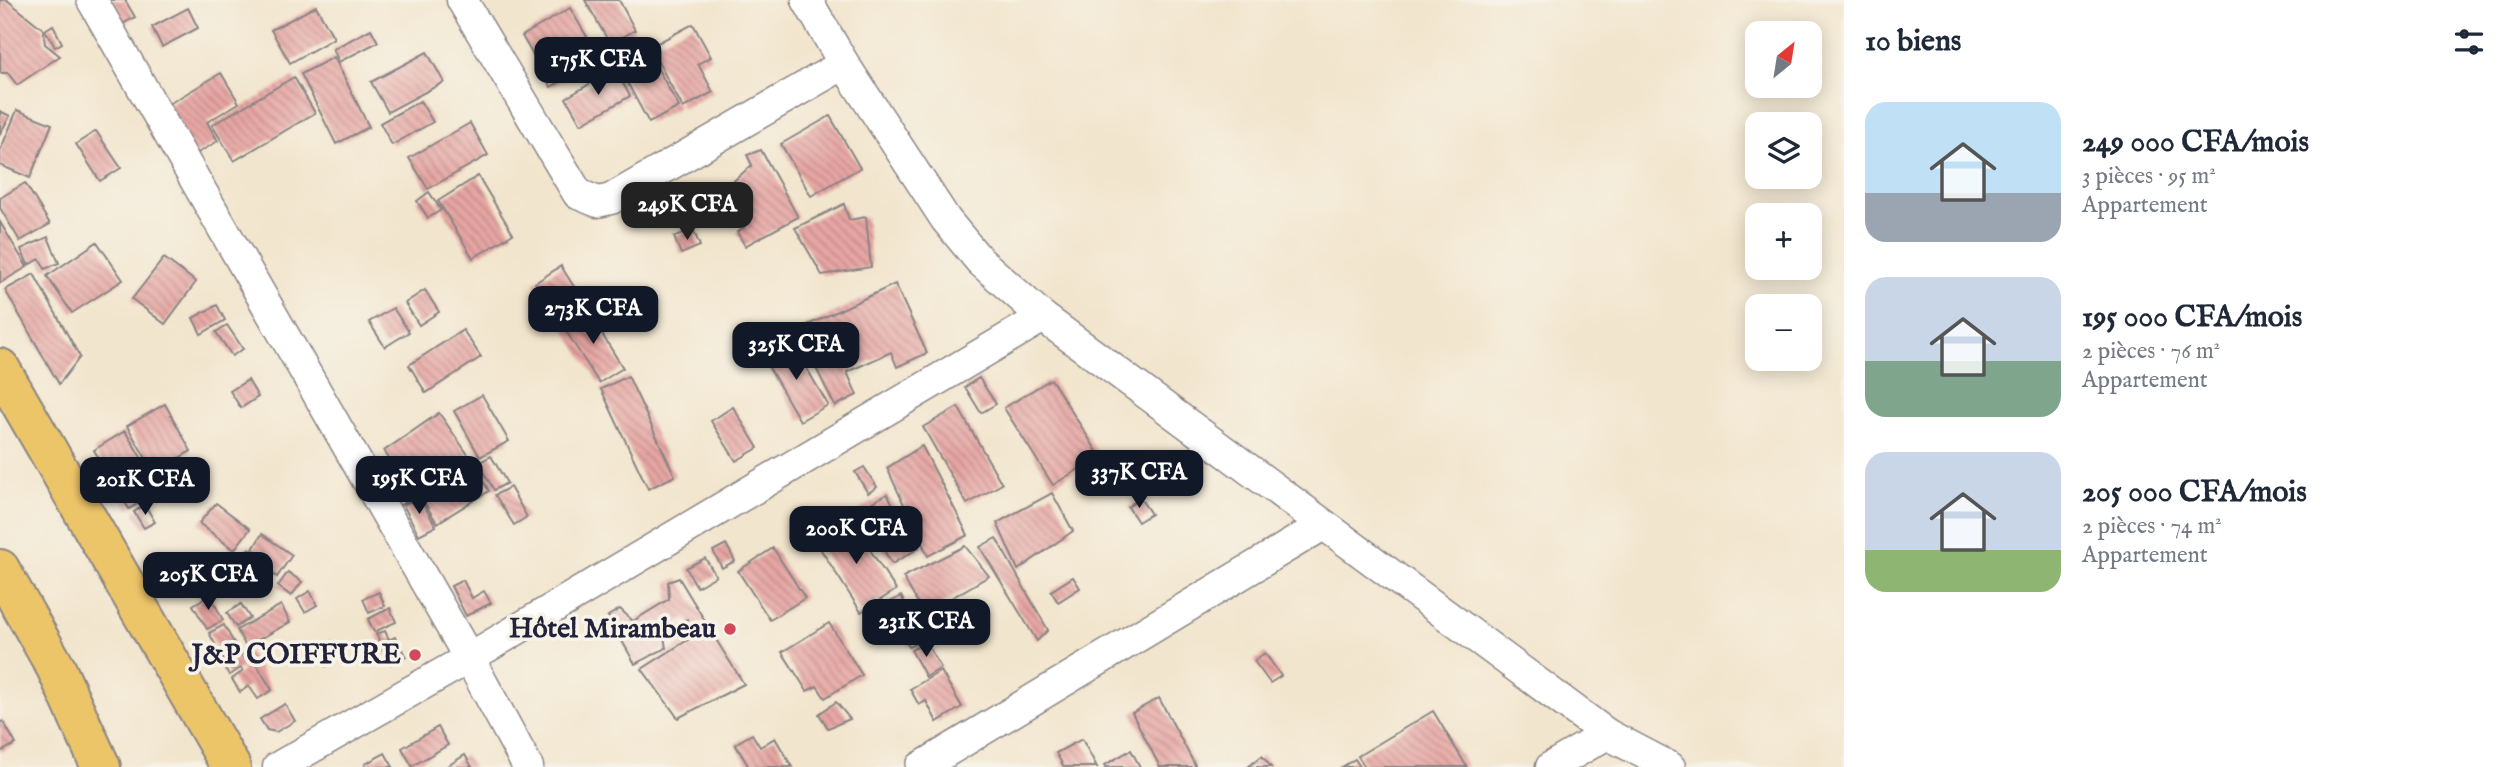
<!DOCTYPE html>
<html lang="fr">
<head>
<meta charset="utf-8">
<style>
  body { margin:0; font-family:"IM FELL English",serif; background:#f2f2f3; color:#1f2937; height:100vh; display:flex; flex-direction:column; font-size:26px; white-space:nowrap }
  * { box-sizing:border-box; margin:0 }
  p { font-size:23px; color:#747a83 }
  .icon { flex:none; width:38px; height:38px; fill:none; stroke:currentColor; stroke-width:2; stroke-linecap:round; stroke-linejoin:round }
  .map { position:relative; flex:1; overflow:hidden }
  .details { display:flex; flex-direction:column; background:#fff; width:665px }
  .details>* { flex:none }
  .needle { width:46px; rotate:30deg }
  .tools { position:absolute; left:1745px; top:21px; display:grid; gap:14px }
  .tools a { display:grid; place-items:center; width:77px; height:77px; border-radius:14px; background:#fff; box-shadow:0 4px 18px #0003; font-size:35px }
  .price { position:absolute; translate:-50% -60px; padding:0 16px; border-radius:14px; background:#111827; color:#fff; font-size:23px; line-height:46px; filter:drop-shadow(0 2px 4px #0008) }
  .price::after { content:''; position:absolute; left:50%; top:42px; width:21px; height:16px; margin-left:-10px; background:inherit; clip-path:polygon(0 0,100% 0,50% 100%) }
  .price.active { background:#222; color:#fff }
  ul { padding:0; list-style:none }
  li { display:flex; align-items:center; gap:21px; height:175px; padding:0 21px }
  li span { display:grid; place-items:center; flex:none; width:196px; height:140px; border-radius:21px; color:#555 }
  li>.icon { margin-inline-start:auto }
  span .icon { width:84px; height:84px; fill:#fffc; stroke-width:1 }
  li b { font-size:30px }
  h2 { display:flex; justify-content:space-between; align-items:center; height:84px; padding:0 21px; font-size:30px }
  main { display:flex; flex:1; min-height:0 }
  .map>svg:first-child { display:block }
  .building { fill:url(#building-back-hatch) }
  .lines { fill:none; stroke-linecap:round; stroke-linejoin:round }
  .minor-casing { stroke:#8a8484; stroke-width:33 }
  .major-casing { stroke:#8a8484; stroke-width:42 }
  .minor { stroke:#fff; stroke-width:30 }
  .major { stroke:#edc569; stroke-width:38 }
  .poi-dot { fill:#d1495b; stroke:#f7f3e8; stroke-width:2.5 }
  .labels { text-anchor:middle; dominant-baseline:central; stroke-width:7; stroke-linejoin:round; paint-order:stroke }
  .poi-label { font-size:28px; font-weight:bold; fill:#22223b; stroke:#f7f3e8; text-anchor:end }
</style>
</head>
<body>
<main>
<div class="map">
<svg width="1844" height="767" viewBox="0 0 1844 767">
  <defs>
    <pattern id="building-back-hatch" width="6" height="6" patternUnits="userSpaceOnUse" patternTransform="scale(1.75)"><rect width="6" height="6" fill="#e7a6a3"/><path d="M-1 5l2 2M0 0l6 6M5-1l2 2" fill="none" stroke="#bb8786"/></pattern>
  </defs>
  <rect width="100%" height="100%" fill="#f7f3e8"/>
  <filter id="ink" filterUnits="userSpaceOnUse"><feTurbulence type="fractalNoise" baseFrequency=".0143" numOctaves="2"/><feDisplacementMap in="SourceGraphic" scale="14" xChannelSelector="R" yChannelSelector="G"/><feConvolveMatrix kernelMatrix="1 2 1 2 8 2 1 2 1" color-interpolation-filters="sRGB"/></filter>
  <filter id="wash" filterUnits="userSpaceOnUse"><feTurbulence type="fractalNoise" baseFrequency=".00686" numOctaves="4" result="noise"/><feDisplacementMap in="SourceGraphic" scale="28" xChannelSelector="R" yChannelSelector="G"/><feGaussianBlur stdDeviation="1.57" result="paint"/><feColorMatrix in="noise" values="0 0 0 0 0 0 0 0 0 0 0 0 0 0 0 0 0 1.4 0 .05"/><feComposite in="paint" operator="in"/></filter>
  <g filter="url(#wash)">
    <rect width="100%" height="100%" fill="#f2e5cd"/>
    <g id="blocks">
      <g class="building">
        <path d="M 0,0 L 7,0 L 43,29 L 45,44 L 60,56 L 17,85 L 8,73 L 0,73 Z"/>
        <path d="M 100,0 L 125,0 L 135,17 L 117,27 Z"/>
        <path d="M 585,0 L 619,0 L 635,30 L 610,44 Z"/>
        <path d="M 316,6 L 334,38 L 290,63 L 271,30 Z"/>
        <path d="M 188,8 L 198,28 L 162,47 L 152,27 Z"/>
        <path d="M 570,8 L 600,59 L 551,87 L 522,36 Z"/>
        <path d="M 693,24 L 711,57 L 698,64 L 713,92 L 683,108 L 650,47 Z"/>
        <path d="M 53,25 L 62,43 L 55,47 L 45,30 Z"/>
        <path d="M 371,29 L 378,42 L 339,62 L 333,49 Z"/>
        <path d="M 648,51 L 679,107 L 649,123 L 619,67 Z"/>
        <path d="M 427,52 L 444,82 L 388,112 L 371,82 Z"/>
        <path d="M 334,57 L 369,127 L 336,144 L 301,74 Z"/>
        <path d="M 615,69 L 630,96 L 581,124 L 566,98 Z"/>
        <path d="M 221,73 L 239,103 L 207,122 L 218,141 L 191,157 L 162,108 Z"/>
        <path d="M 294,77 L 315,113 L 234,161 L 212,125 Z"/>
        <path d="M 420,101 L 433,122 L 392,145 L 380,123 Z"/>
        <path d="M 17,110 L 52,124 L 30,178 L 0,165 L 0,151 Z"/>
        <path d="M 0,111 L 10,116 L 0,134 Z"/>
        <path d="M 830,116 L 860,168 L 811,196 L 781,144 Z"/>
        <path d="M 470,123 L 488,155 L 428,189 L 409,158 Z"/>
        <path d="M 96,131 L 121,168 L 100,181 L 76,144 Z"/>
        <path d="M 761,150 L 798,217 L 745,246 L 737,232 L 744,228 L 721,192 L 752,165 L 747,155 Z"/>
        <path d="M 478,176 L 513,234 L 473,258 L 438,201 Z"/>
        <path d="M 25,183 L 50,224 L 20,241 L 0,208 L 0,198 Z"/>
        <path d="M 429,192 L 441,210 L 428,218 L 417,201 Z"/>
        <path d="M 844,204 L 849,220 L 866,217 L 871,267 L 822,275 L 795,228 Z"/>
        <path d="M 0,222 L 27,267 L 0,283 Z"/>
        <path d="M 693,229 L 700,246 L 681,254 L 674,237 Z"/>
        <path d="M 48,237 L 59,263 L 45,269 L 40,259 L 28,265 L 21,249 Z"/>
        <path d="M 97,242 L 123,280 L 72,313 L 47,276 Z"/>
        <path d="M 164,258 L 196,282 L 165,324 L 132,299 Z"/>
        <path d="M 561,266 L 586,306 L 559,322 L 535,283 Z"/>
        <path d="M 34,274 L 80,357 L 59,384 L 5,290 Z"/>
        <path d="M 895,284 L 927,353 L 897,367 L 891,352 L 847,372 L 857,395 L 835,406 L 797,330 Z"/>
        <path d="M 425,290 L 439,312 L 419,325 L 405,303 Z"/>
        <path d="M 217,305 L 225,320 L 201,334 L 193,318 Z"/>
        <path d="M 393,308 L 409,332 L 385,347 L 369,322 Z"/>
        <path d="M 587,310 L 623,368 L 599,383 L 562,325 Z"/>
        <path d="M 227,325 L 243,349 L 232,356 L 216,332 Z"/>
        <path d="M 463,330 L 481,357 L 426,393 L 409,365 Z"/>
        <path d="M 792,343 L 828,405 L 800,421 L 764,359 Z"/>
        <path d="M 628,376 L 675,476 L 648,489 L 601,389 Z"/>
        <path d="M 979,378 L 996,404 L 981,413 L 965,387 Z"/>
        <path d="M 1051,379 L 1100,456 L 1053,485 L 1004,408 Z"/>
        <path d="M 248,380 L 258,397 L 241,408 L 230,391 Z"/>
        <path d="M 482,395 L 509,441 L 480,457 L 454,411 Z"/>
        <path d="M 165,404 L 191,451 L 154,472 L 127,426 Z"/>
        <path d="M 733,407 L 758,448 L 736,461 L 711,421 Z"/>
        <path d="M 958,407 L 1002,484 L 967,504 L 923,427 Z"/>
        <path d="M 439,413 L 471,459 L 399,506 L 383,481 L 398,472 L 384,451 Z"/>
        <path d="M 125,431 L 161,490 L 129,509 L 94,450 Z"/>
        <path d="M 922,446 L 968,535 L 928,556 L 887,468 Z"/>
        <path d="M 491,456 L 507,483 L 494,490 L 478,463 Z"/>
        <path d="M 473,465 L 489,491 L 437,523 L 421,497 Z"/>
        <path d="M 864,467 L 877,487 L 868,493 L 855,472 Z"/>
        <path d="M 510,487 L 527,517 L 514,525 L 495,495 Z"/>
        <path d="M 1052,493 L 1073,531 L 1018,570 L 997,523 Z"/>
        <path d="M 887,494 L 919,548 L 892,564 L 860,509 Z"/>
        <path d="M 419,497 L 436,526 L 419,535 L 403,505 Z"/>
        <path d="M 1140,498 L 1151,514 L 1138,522 L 1128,507 Z"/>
        <path d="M 216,503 L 250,529 L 234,550 L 199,523 Z"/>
        <path d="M 145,505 L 155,522 L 144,528 L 134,512 Z"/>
        <path d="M 850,519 L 896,590 L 861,612 L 816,542 Z"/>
        <path d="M 262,534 L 292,555 L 277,577 L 263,567 L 268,559 L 253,549 Z"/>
        <path d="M 996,538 L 1048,630 L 1037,641 L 980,547 Z"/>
        <path d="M 726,544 L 735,561 L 722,568 L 713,551 Z"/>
        <path d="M 965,546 L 989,576 L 924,614 L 903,577 Z"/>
        <path d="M 250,548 L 259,563 L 245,572 L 236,556 Z"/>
        <path d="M 773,548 L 805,598 L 770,620 L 738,571 Z"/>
        <path d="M 705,558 L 716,576 L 697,587 L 686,568 Z"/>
        <path d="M 288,572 L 302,582 L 291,596 L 278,586 Z"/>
        <path d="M 1073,577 L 1080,588 L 1058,602 L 1051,591 Z"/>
        <path d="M 679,578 L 705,621 L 693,631 L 687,619 L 663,630 L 666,648 L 635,664 L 608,616 L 620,609 L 633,621 L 669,599 L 668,582 Z"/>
        <path d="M 463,580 L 472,598 L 484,591 L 491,603 L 466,616 L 451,586 Z"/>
        <path d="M 310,591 L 317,605 L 305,612 L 297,599 Z"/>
        <path d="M 379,592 L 385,606 L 369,613 L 363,599 Z"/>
        <path d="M 210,595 L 223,620 L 207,629 L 193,605 Z"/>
        <path d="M 901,596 L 925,639 L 909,647 L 885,605 Z"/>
        <path d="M 241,604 L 250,618 L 236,627 L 227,613 Z"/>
        <path d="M 281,605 L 290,622 L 246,647 L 237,630 Z"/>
        <path d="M 390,608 L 396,622 L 374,632 L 368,619 Z"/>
        <path d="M 829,623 L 862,675 L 825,698 L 817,686 L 807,691 L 782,652 Z"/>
        <path d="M 224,625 L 239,652 L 224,660 L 209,633 Z"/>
        <path d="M 708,627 L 744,684 L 678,718 L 642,669 Z"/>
        <path d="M 385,631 L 389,640 L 395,637 L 406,657 L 391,664 L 376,634 Z"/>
        <path d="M 332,641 L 341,654 L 326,666 L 316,653 Z"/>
        <path d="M 926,642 L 941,668 L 926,677 L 911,650 Z"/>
        <path d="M 248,651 L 272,690 L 258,699 L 249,686 L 240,692 L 232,679 L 243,671 L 241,668 L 229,675 L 224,666 Z"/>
        <path d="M 1265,653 L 1281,676 L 1270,683 L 1254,661 Z"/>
        <path d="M 941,671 L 962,707 L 937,722 L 926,701 L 919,705 L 910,689 Z"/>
        <path d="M 1159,698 L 1196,767 L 1160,767 L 1132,713 Z"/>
        <path d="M 836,702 L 850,719 L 828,728 L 819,714 Z"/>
        <path d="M 285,704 L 295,721 L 276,732 L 267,730 L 260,719 Z"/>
        <path d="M 1433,711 L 1467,767 L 1365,767 L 1358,756 Z"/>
        <path d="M 3,721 L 16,744 L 0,752 L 0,723 Z"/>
        <path d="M 438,727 L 448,745 L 412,766 L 402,748 Z"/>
        <path d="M 752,734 L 760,747 L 775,738 L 792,767 L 749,767 L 735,744 Z"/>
        <path d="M 1082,739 L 1097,767 L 1064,767 L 1056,753 Z"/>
        <path d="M 1131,750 L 1140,767 L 1106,767 L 1105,765 Z"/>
        <path d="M 385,753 L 393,767 L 366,767 L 365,764 Z"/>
        <path d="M 465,755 L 472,767 L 446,767 Z"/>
        <path d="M 1262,756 L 1271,767 L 1248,767 Z"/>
        <path d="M 1355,759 L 1360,767 L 1342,767 Z"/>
      </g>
    </g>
  </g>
  <g filter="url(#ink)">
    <use href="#blocks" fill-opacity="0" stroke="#8a8484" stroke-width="2"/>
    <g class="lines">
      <defs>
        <g id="minor">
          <path d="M 92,0 L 469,658 L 528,767"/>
          <path d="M 462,0 L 578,194 L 598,202 L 611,199 L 844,64"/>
          <path d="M 807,0 L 844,64 L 946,220 L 980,261 L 1043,317 L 1607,734 L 1670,767"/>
          <path d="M 278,767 L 469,658 L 1043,317"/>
          <path d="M 921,767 L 1323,525"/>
          <path d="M 1551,767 L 1607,734"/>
        </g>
        <g id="major">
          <path d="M 0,368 L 231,767"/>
          <path d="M 0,569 L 56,668 L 101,767"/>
        </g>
      </defs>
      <use href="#minor" class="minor-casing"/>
      <use href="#major" class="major-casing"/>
      <use href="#minor" class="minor"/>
      <use href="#major" class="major"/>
    </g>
  </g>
  <g class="poi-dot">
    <circle cx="730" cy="629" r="7"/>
    <circle cx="415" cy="655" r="7"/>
  </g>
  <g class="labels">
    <g class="poi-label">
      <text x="716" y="629">Hôtel Mirambeau</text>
      <text x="401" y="655">J&amp;P COIFFURE</text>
    </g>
  </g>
</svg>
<div class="tools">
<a><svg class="needle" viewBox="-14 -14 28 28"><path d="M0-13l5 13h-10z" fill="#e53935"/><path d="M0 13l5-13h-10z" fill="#747a83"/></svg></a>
<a><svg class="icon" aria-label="layers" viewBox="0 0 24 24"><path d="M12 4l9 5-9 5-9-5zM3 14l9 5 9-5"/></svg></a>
<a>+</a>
<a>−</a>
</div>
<b class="price" style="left:598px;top:97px">175K CFA</b>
<b class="price active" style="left:687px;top:242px">249K CFA</b>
<b class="price" style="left:593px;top:346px">273K CFA</b>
<b class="price" style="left:796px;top:382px">325K CFA</b>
<b class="price" style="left:1139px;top:510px">337K CFA</b>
<b class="price" style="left:419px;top:516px">195K CFA</b>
<b class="price" style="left:145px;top:517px">201K CFA</b>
<b class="price" style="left:856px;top:566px">200K CFA</b>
<b class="price" style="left:208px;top:612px">205K CFA</b>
<b class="price" style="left:926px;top:659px">231K CFA</b>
</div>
<section class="details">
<h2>10 biens<svg class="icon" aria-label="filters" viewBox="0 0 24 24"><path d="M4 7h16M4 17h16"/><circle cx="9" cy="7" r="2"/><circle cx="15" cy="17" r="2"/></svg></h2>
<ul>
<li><span style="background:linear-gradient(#bfe0f5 65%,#9aa5b1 0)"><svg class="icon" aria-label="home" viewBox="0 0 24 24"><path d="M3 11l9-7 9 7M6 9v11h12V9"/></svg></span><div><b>249 000 CFA/mois</b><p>3 pièces · 95 m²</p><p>Appartement</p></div></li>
<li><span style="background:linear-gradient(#c9d6e8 60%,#7fa58c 0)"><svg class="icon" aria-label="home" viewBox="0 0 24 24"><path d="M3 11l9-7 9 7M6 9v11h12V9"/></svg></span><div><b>195 000 CFA/mois</b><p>2 pièces · 76 m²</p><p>Appartement</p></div></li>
<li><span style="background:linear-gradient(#c9d6e8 70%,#8fb573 0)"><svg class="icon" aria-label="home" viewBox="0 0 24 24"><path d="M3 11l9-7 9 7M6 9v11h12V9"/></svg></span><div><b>205 000 CFA/mois</b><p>2 pièces · 74 m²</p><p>Appartement</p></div></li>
</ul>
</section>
</main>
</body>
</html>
